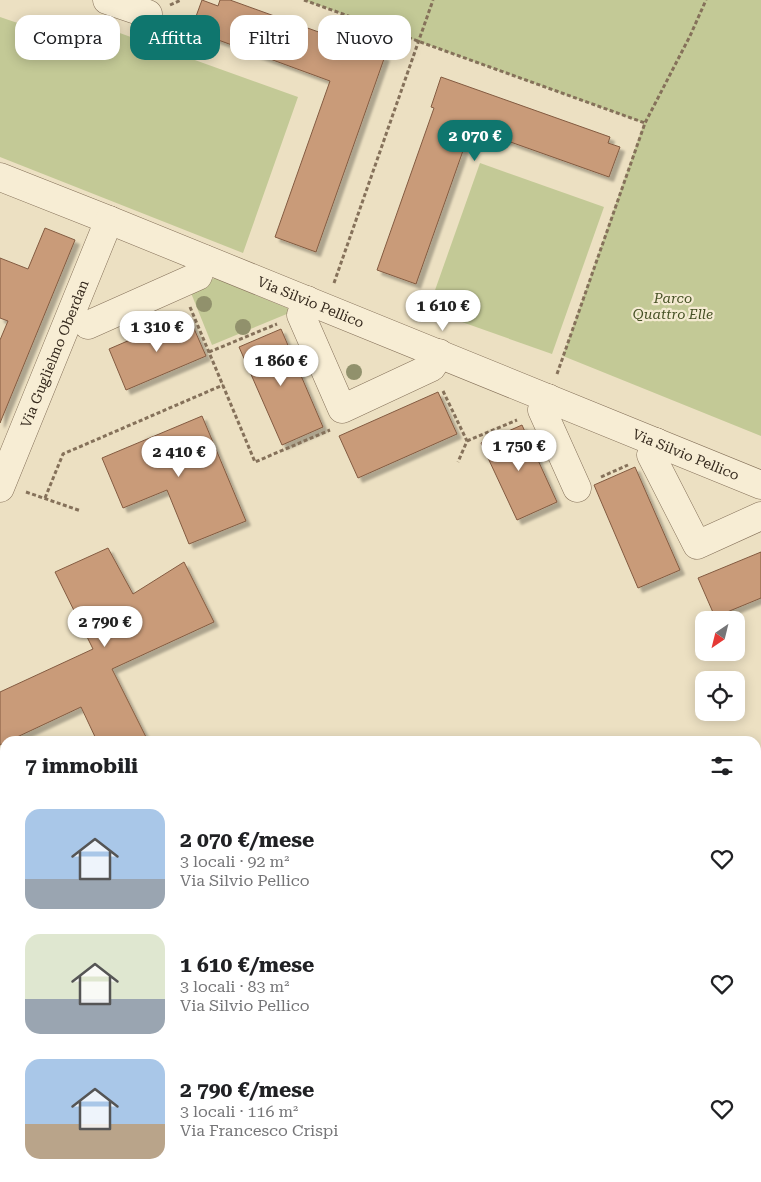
<!DOCTYPE html>
<html lang="it">
<head>
<meta charset="utf-8">
<style>
  body { margin:0; font-family:"Roboto Serif",serif; background:#f2f2f2; color:#202124; height:100vh; display:flex; flex-direction:column; font-size:19px; white-space:nowrap }
  * { box-sizing:border-box; margin:0 }
  p { font-size:16px; color:#757577 }
  .icon { flex:none; width:28px; height:28px; fill:none; stroke:currentColor; stroke-width:2; stroke-linecap:round; stroke-linejoin:round }
  .map { position:relative; flex:1; overflow:hidden }
  .drawer { position:absolute; left:0px; top:736px; width:761px; height:446px; display:flex; flex-direction:column; background:#fff; border-radius:15px 15px 0 0; box-shadow:0 2px 12px #0003 }
  .drawer>* { flex:none }
  .banner { position:absolute; left:15px; top:15px; width:500px; height:45px; display:flex; gap:10px }
  .needle { width:32px; rotate:215deg }
  .tools { position:absolute; left:695px; top:611px; display:grid; gap:10px }
  .tools a { display:grid; place-items:center; width:50px; height:50px; border-radius:10px; background:#fff; box-shadow:0 2px 12px #0003; font-size:25px }
  .price { position:absolute; translate:-50% -42px; padding:0 11px; border-radius:18px; background:#fff; color:#222; font-size:16px; line-height:32px; filter:drop-shadow(0 1px 2px #0008) }
  .price::after { content:''; position:absolute; left:50%; top:30px; width:15px; height:11px; margin-left:-8px; background:inherit; clip-path:polygon(0 0,100% 0,50% 100%) }
  .price.selected { background:#0f766e; color:#fff }
  ul { padding:0; list-style:none }
  li { display:flex; align-items:center; gap:15px; height:125px; padding:0 25px }
  li span { display:grid; place-items:center; flex:none; width:140px; height:100px; border-radius:15px; color:#555 }
  li>.icon { margin-inline-start:auto }
  span .icon { width:60px; height:60px; fill:#fffc; stroke-width:1 }
  li b { font-size:21px }
  h2 { display:flex; justify-content:space-between; align-items:center; height:60px; padding:0 25px; font-size:21px }
  .tag { padding:0 18px; border-radius:15px; background:#fff; box-shadow:0 2px 12px #0003; font-size:18px; line-height:45px }
  .tag.selected { background:#0f766e; color:#fff }
  .map>svg:first-child { display:block }
  .green { fill:#c3c996 }
  .building { fill:#c99b79; stroke:#835b41; filter:url(#shadow) }
  .lines { fill:none; stroke-linecap:round; stroke-linejoin:round }
  .minor-casing { stroke:#85715a; stroke-width:29 }
  .path { stroke:#85715a; stroke-width:3; stroke-dasharray:4 2.5; stroke-linecap:butt }
  .minor { stroke:#f7edd4; stroke-width:28 }
  .tree { fill:#91916c }
  .labels { text-anchor:middle; dominant-baseline:central; stroke-width:4.5; stroke-linejoin:round; paint-order:stroke }
  .park-label { font-size:14px; font-style:italic; fill:#465125; stroke:#f4ead1 }
  .street-label { font-size:14px; fill:#35291d; stroke:#f4ead1 }
</style>
</head>
<body>
<div class="map">
<svg width="761" height="1182" viewBox="0 0 761 1182">
  <defs>
    <filter id="shadow"><feDropShadow dx="4.5" dy="4.5" stdDeviation="1" flood-color="#0004"/></filter>
  </defs>
  <rect width="100%" height="100%" fill="#ece0c2"/>
  <g class="green">
    <path d="M 304,0 L 761,0 L 761,436 L 563,356 L 644,123 Z"/>
    <path d="M 0,17 L 94,49 L 103,27 L 298,97 L 243,253 L 0,157 Z"/>
    <path d="M 480,163 L 604,207 L 552,354 L 428,310 Z"/>
    <path d="M 215,278 L 294,311 L 212,345 L 189,288 Z"/>
  </g>
  <g class="building">
    <path d="M 202,0 L 218,6 L 220,0 L 230,0 L 385,56 L 316,252 L 275,237 L 330,81 L 191,30 Z"/>
    <path d="M 441,77 L 610,137 L 608,143 L 620,147 L 609,177 L 471,128 L 416,284 L 377,270 L 434,108 L 431,107 Z"/>
    <path d="M 45,228 L 75,240 L 0,423 L 0,340 L 8,321 L 0,318 L 0,258 L 28,269 Z"/>
    <path d="M 188,315 L 206,356 L 126,390 L 109,349 Z"/>
    <path d="M 281,329 L 323,427 L 282,445 L 239,347 Z"/>
    <path d="M 438,392 L 457,434 L 358,478 L 339,436 Z"/>
    <path d="M 202,416 L 246,521 L 189,544 L 167,490 L 123,508 L 102,458 Z"/>
    <path d="M 522,425 L 557,502 L 517,520 L 481,443 Z"/>
    <path d="M 635,467 L 680,570 L 638,588 L 594,485 Z"/>
    <path d="M 108,548 L 133,594 L 184,562 L 214,622 L 112,669 L 148,741 L 97,741 L 81,707 L 0,745 L 0,692 L 93,649 L 55,572 Z"/>
    <path d="M 761,552 L 761,598 L 715,617 L 698,578 Z"/>
  </g>
  <g class="lines">
    <defs>
      <g id="minor">
        <path d="M 107,0 L 148,14"/>
        <path id="s1" d="M 0,177 L 109,220 L 761,485"/>
        <path d="M 307,300 L 301,315 L 342,409 L 432,367 L 439,353"/>
        <path d="M 88,325 L 198,276 L 204,259"/>
        <path d="M 548,398 L 542,410 L 577,488"/>
        <path d="M 656,442 L 651,455 L 697,545 L 761,516"/>
        <path id="s2" d="M 0,488 L 109,220"/>
        <path d="M 756,776 L 761,778"/>
        <path d="M 0,780 L 5,782"/>
        <path d="M 0,949 L 5,952"/>
        <path d="M 756,1092 L 761,1081"/>
        <path d="M 719,1182 L 720,1178"/>
        <path d="M 747,1182 L 747,1178"/>
      </g>
    </defs>
    <use href="#minor" class="minor-casing"/>
    <g class="path">
      <path d="M 304,0 L 645,123"/>
      <path d="M 170,5 L 181,0"/>
      <path d="M 334,283 L 433,0"/>
      <path d="M 190,307 L 255,462 L 330,430"/>
      <path d="M 209,352 L 277,324"/>
      <path d="M 557,374 L 645,123 L 690,36 L 706,0"/>
      <path d="M 443,391 L 467,441 L 458,462"/>
      <path d="M 467,441 L 517,420"/>
      <path d="M 601,477 L 628,465"/>
      <path d="M 26,492 L 81,511"/>
      <path d="M 45,498 L 63,454 L 223,385"/>
    </g>
    <use href="#minor" class="minor"/>
  </g>
  <g class="tree">
    <circle cx="204" cy="304" r="8"/>
    <circle cx="243" cy="327" r="8"/>
    <circle cx="354" cy="372" r="8"/>
  </g>
  <g class="labels">
    <g class="park-label">
      <text x="673" y="298">Parco<tspan x="673" dy="16">Quattro Elle</tspan></text>
    </g>
    <g class="street-label">
      <text stroke="none"><textPath href="#s1" startOffset="335">Via Silvio Pellico</textPath></text>
      <text stroke="none"><textPath href="#s2" startOffset="145">Via Guglielmo Oberdan</textPath></text>
      <text stroke="none"><textPath href="#s1" startOffset="740">Via Silvio Pellico</textPath></text>
    </g>
  </g>
</svg>
<div class="tools">
<a><svg class="needle" viewBox="-14 -14 28 28"><path d="M0-13l5 13h-10z" fill="#e53935"/><path d="M0 13l5-13h-10z" fill="#757577"/></svg></a>
<a><svg class="icon" aria-label="locate" viewBox="0 0 24 24"><circle cx="12" cy="12" r="6"/><path d="M12 2v4M12 18v4M2 12h4M18 12h4"/></svg></a>
</div>
<b class="price selected" style="left:475px;top:162px">2 070 €</b>
<b class="price" style="left:443px;top:332px">1 610 €</b>
<b class="price" style="left:157px;top:353px">1 310 €</b>
<b class="price" style="left:281px;top:387px">1 860 €</b>
<b class="price" style="left:519px;top:472px">1 750 €</b>
<b class="price" style="left:179px;top:478px">2 410 €</b>
<b class="price" style="left:105px;top:648px">2 790 €</b>
<div class="banner">
<a class="tag">Compra</a>
<a class="tag selected">Affitta</a>
<a class="tag">Filtri</a>
<a class="tag">Nuovo</a>
</div>
<section class="drawer">
<h2>7 immobili<svg class="icon" aria-label="filters" viewBox="0 0 24 24"><path d="M4 7h16M4 17h16"/><circle cx="9" cy="7" r="2"/><circle cx="15" cy="17" r="2"/></svg></h2>
<ul>
<li><span style="background:linear-gradient(#a9c7e8 70%,#9aa5b1 0)"><svg class="icon" aria-label="home" viewBox="0 0 24 24"><path d="M3 11l9-7 9 7M6 9v11h12V9"/></svg></span><div><b>2 070 €/mese</b><p>3 locali · 92 m²</p><p>Via Silvio Pellico</p></div><svg class="icon" aria-label="heart" viewBox="0 0 24 24"><path d="M12 20l-8-8c-3-5 5-10 8-4 3-6 11-1 8 4z"/></svg></li>
<li><span style="background:linear-gradient(#dfe7d0 65%,#9aa5b1 0)"><svg class="icon" aria-label="home" viewBox="0 0 24 24"><path d="M3 11l9-7 9 7M6 9v11h12V9"/></svg></span><div><b>1 610 €/mese</b><p>3 locali · 83 m²</p><p>Via Silvio Pellico</p></div><svg class="icon" aria-label="heart" viewBox="0 0 24 24"><path d="M12 20l-8-8c-3-5 5-10 8-4 3-6 11-1 8 4z"/></svg></li>
<li><span style="background:linear-gradient(#a9c7e8 65%,#b9a48a 0)"><svg class="icon" aria-label="home" viewBox="0 0 24 24"><path d="M3 11l9-7 9 7M6 9v11h12V9"/></svg></span><div><b>2 790 €/mese</b><p>3 locali · 116 m²</p><p>Via Francesco Crispi</p></div><svg class="icon" aria-label="heart" viewBox="0 0 24 24"><path d="M12 20l-8-8c-3-5 5-10 8-4 3-6 11-1 8 4z"/></svg></li>
</ul>
</section>
</div>
</body>
</html>
